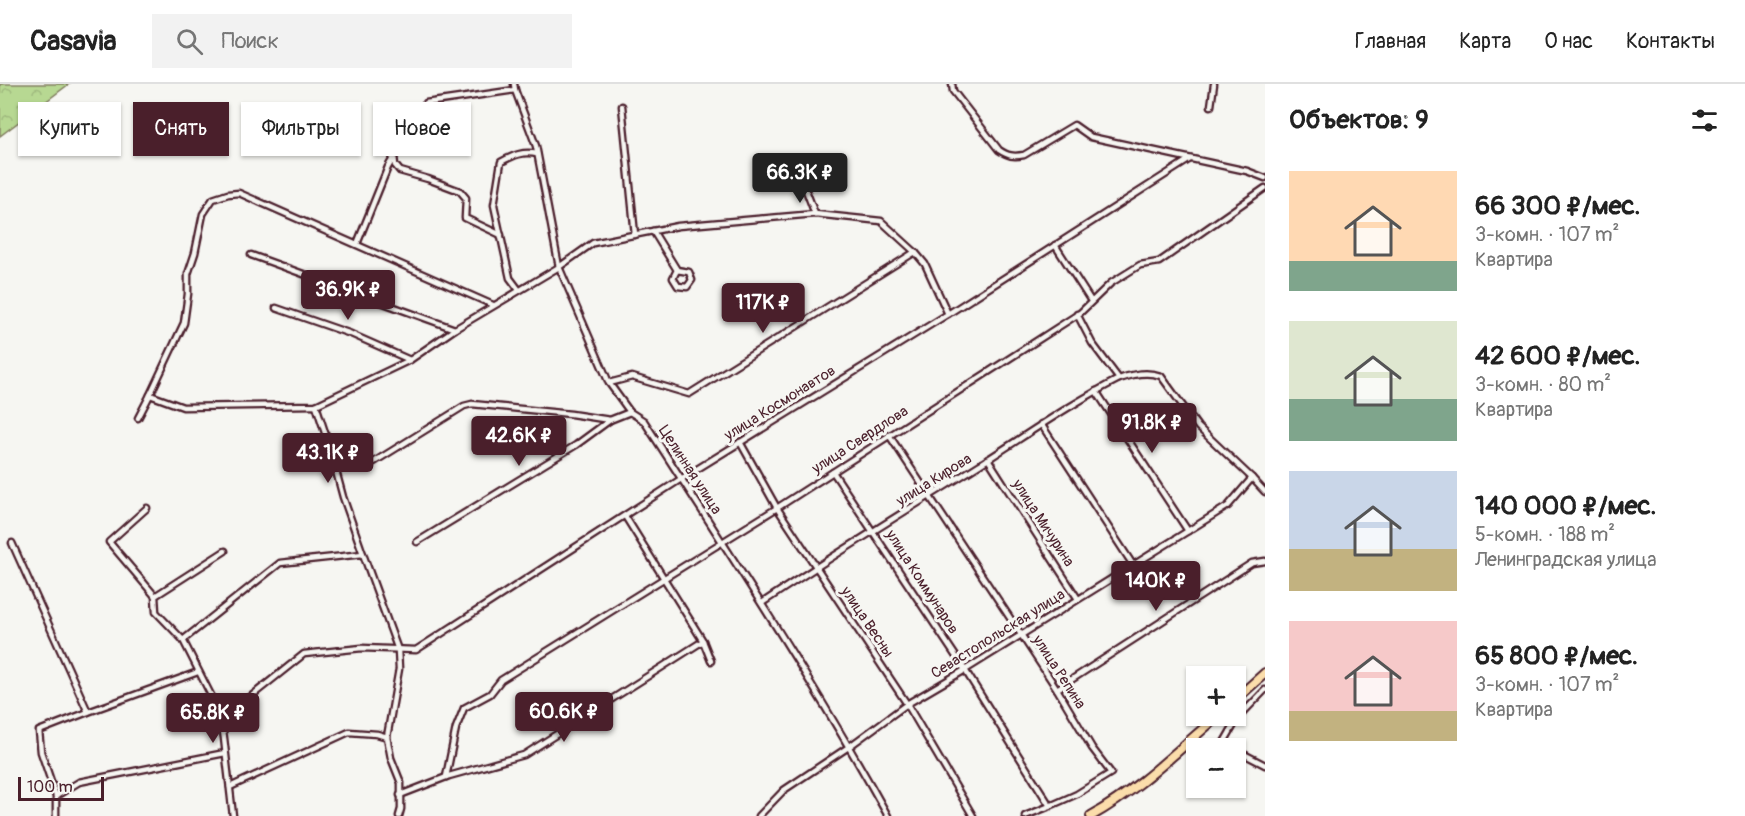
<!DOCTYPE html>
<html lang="ru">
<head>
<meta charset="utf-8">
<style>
  body { margin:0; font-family:Pangolin,sans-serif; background:#f2f2f2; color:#222; height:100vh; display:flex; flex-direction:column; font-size:22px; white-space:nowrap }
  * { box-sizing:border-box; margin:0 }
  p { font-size:20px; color:#767676 }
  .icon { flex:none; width:33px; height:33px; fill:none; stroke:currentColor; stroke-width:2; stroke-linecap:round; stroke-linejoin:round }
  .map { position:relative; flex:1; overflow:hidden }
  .drawer { display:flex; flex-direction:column; background:#fff; width:480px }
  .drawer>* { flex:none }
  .top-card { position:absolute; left:18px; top:18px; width:570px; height:54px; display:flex; gap:12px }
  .fabs { position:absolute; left:1186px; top:582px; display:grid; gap:12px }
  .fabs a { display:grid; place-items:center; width:60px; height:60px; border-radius:0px; background:#fff; box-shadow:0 2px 4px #0004; font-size:30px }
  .scale { position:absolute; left:18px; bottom:15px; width:86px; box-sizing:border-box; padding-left:6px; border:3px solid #4a1f2b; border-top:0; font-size:16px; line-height:21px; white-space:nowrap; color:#4a1f2b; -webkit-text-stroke:4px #f6f6f2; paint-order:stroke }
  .price { position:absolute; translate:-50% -51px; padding:0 14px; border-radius:6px; background:#4a1f2b; color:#fff; font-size:20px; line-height:39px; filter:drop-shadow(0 2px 3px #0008) }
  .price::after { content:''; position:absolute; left:50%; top:36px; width:18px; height:14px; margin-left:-9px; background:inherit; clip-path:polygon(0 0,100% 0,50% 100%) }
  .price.current { background:#222; color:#fff }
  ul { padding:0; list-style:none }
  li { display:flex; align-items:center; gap:18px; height:150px; padding:0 24px }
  li span { display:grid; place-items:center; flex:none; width:168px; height:120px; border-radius:0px; color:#555 }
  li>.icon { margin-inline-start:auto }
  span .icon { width:72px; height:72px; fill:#fffc; stroke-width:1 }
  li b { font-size:26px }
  h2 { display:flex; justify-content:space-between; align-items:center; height:72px; padding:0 24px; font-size:26px }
  .tag { padding:0 21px; border-radius:0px; background:#fff; box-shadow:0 2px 4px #0004; font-size:21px; line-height:54px }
  .tag.current { background:#4a1f2b; color:#fff }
  header { display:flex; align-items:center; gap:36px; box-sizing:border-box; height:84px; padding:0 30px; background:#fff; border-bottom:2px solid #e0e0e0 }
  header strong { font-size:28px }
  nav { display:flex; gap:33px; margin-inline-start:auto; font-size:21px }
  .search { width:420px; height:54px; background:#f2f2f2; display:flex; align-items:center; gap:15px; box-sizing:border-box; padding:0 21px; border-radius:0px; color:#767676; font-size:22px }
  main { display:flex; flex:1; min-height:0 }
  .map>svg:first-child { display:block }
  .forest { fill:url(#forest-crowns); stroke:#807c5e; stroke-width:1.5 }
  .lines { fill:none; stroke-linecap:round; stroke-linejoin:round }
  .street-casing { stroke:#4a1f2b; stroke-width:9 }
  .primary-casing { stroke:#4a1f2b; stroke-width:12 }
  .street { stroke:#f6f6f2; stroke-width:4.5 }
  .primary { stroke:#fbddab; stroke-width:8 }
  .labels { text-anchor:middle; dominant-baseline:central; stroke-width:6; stroke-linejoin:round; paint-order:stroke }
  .street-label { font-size:15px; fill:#4a1f2b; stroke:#f6f6f2 }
</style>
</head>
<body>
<header>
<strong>Casavia</strong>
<div class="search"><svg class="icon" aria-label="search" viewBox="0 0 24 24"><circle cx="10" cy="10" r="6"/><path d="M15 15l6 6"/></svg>Поиск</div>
<nav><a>Главная</a><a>Карта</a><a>О нас</a><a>Контакты</a></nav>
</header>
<main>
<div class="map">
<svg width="1265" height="732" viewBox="0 0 1265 732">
  <defs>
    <pattern id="forest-crowns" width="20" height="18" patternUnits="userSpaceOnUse" patternTransform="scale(1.5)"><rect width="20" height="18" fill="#b7d892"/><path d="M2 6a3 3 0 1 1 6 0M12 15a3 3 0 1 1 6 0" fill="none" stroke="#9fb97e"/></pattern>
  </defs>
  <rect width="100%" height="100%" fill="#f6f6f2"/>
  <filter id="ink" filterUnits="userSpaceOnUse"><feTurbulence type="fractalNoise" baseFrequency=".0167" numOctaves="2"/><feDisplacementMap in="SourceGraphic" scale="12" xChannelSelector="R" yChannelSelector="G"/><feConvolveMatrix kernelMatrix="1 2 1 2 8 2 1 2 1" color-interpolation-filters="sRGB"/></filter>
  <g filter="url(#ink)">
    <path class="forest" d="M 0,0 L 69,0 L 0,52 Z"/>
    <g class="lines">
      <defs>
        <g id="street">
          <path d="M 514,0 L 515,6 L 536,62 L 559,183 L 609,299 L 630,328 L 644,337 C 728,467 813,596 888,732"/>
          <path d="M 952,0 L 953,7 L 999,66 C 1008,72 1013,73 1024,71 L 1074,41 L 1091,53 L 1247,87 L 1265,94"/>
          <path d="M 622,22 L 635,151"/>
          <path d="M 1211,22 L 1214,0"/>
          <path d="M 394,72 L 395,81 L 400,87 L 428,95 L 460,107 L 466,114 L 465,134 L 501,151"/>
          <path d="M 801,93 L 815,130"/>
          <path d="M 357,160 L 388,83 L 426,19 L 515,6"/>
          <path d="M 1055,161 L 1091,217"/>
          <path d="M 251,171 L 455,245"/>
          <path d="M 677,186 L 673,194 L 678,202 L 687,203 L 692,196 L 689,188 L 677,186 L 653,147 L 678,142 L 815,130 L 881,137 L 915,168 L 925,180 L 948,230"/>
          <path d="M 519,206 L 510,194 L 494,121 L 501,78 C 514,71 523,67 537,70"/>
          <path d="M 276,224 L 351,250 L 410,276"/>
          <path d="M 1077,230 L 1092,259 L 1119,295 C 1133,290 1147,287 1161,292 L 1198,343 L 1252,394 L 1265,408"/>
          <path d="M 609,299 L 632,293 L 689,310 L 915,168"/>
          <path d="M 1096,307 L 1188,447"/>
          <path d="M 150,311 L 184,239 L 188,210 L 188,190 L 195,169 L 203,130 L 213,115 L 228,110 L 239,109 L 493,221"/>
          <path d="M 316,321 L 329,361 L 343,413 L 363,470"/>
          <path d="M 138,334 L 150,311 L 183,323 L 316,321 L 410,276 L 455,245 L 559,183 L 593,159 L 653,147"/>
          <path d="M 1041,340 L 1133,481"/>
          <path d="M 889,351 L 1057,605 L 1092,664 L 1111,689 L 1077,710 L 1050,722"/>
          <path d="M 740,358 L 777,424 L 907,620 L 973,732"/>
          <path d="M 988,375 L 1078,515"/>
          <path d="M 374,378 L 464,322 L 472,320 L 571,330 L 610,336"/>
          <path d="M 833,388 L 965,586 L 1050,722 L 1025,732"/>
          <path d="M 147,424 L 109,458 L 155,512"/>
          <path d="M 625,432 L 703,557 L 711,577"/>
          <path d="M 417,458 L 576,361 L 610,336 L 630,328"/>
          <path d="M 12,459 L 88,628"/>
          <path d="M 225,467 L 155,512 L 156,528 L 183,556 L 220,629 L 224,654 L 233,732"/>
          <path d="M 762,519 C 833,471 906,427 979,381 C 1025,352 1070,320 1119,295"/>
          <path d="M 183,556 L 280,479 L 363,470 L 398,566 L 399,585 L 387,653"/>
          <path d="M 198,588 L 88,628 L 39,647 L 41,668 L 56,712 L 79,698 L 225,669"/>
          <path d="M 1057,605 L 1252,479 L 1265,477"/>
          <path d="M 220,629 L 244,618 L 304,570 L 362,564 L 416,566 L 681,395 L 948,230 L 1190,75"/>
          <path d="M 1233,664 L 1223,660 L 1238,634 L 1265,606"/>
          <path d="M 1236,666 L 1265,681"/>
          <path d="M 446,693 L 456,644 L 464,624 L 490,610 L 501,596 L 777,424 L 1080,229 L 1111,199 L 1140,181 L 1159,178 L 1265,104"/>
          <path d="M 230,703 L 349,648 L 377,650 L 387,653 L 391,674 L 401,699 L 401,725 L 399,732"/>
          <path d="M 400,711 L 449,692 L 524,671 L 703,557"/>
          <path d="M 56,712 L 56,732"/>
          <path d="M 759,732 L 784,706 L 850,662 L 907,620 L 965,586 L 1228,422 L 1252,394"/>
        </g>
        <g id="primary">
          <path d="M 1236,615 L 1265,589"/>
          <path d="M 1091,732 C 1138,706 1177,667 1218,632"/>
        </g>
      </defs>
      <use href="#street" class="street-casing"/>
      <use href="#primary" class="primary-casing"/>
      <use href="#street" class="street"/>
      <use href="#primary" class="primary"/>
    </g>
  </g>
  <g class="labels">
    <g class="street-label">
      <text transform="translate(780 319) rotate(-32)">улица Космонавтов</text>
      <text transform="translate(860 356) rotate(-33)">улица Свердлова</text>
      <text transform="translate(690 386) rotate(57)">Целинная улица</text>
      <text transform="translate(934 396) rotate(-32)">улица Кирова</text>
      <text transform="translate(1043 439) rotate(57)">улица Мичурина</text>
      <text transform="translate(922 498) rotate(57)">улица Коммунаров</text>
      <text transform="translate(867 538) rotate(56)">улица Весны</text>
      <text transform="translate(998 550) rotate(-32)">Севастопольская улица</text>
      <text transform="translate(1059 588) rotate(57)">улица Репина</text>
    </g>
  </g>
</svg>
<div class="fabs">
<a>+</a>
<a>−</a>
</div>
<div class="scale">100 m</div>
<b class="price current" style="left:800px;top:120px">66.3K ₽</b>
<b class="price" style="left:348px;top:237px">36.9K ₽</b>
<b class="price" style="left:763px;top:250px">117K ₽</b>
<b class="price" style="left:1152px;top:370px">91.8K ₽</b>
<b class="price" style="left:519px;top:383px">42.6K ₽</b>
<b class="price" style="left:328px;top:400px">43.1K ₽</b>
<b class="price" style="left:1156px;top:528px">140K ₽</b>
<b class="price" style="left:564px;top:659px">60.6K ₽</b>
<b class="price" style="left:213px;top:660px">65.8K ₽</b>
<div class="top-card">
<a class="tag">Купить</a>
<a class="tag current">Снять</a>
<a class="tag">Фильтры</a>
<a class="tag">Новое</a>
</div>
</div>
<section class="drawer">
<h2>Объектов: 9<svg class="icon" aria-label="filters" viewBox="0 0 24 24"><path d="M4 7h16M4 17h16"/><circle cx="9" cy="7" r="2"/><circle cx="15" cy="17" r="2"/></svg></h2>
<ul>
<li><span style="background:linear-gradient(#ffd9b3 75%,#7fa58c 0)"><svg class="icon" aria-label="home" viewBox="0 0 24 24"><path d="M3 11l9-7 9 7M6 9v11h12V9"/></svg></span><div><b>66 300 ₽/мес.</b><p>3-комн. · 107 m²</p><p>Квартира</p></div></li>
<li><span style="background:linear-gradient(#dfe7d0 65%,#7fa58c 0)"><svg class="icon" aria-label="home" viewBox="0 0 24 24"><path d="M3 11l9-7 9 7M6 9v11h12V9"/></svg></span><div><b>42 600 ₽/мес.</b><p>3-комн. · 80 m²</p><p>Квартира</p></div></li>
<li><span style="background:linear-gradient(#c9d6e8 65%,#c2b280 0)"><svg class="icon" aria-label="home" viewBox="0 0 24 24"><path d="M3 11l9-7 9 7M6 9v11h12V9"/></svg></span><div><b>140 000 ₽/мес.</b><p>5-комн. · 188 m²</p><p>Ленинградская улица</p></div></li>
<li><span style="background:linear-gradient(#f6c9c9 75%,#c2b280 0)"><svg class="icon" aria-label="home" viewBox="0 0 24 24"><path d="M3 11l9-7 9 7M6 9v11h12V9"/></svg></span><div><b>65 800 ₽/мес.</b><p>3-комн. · 107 m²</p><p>Квартира</p></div></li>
</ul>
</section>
</main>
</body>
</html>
